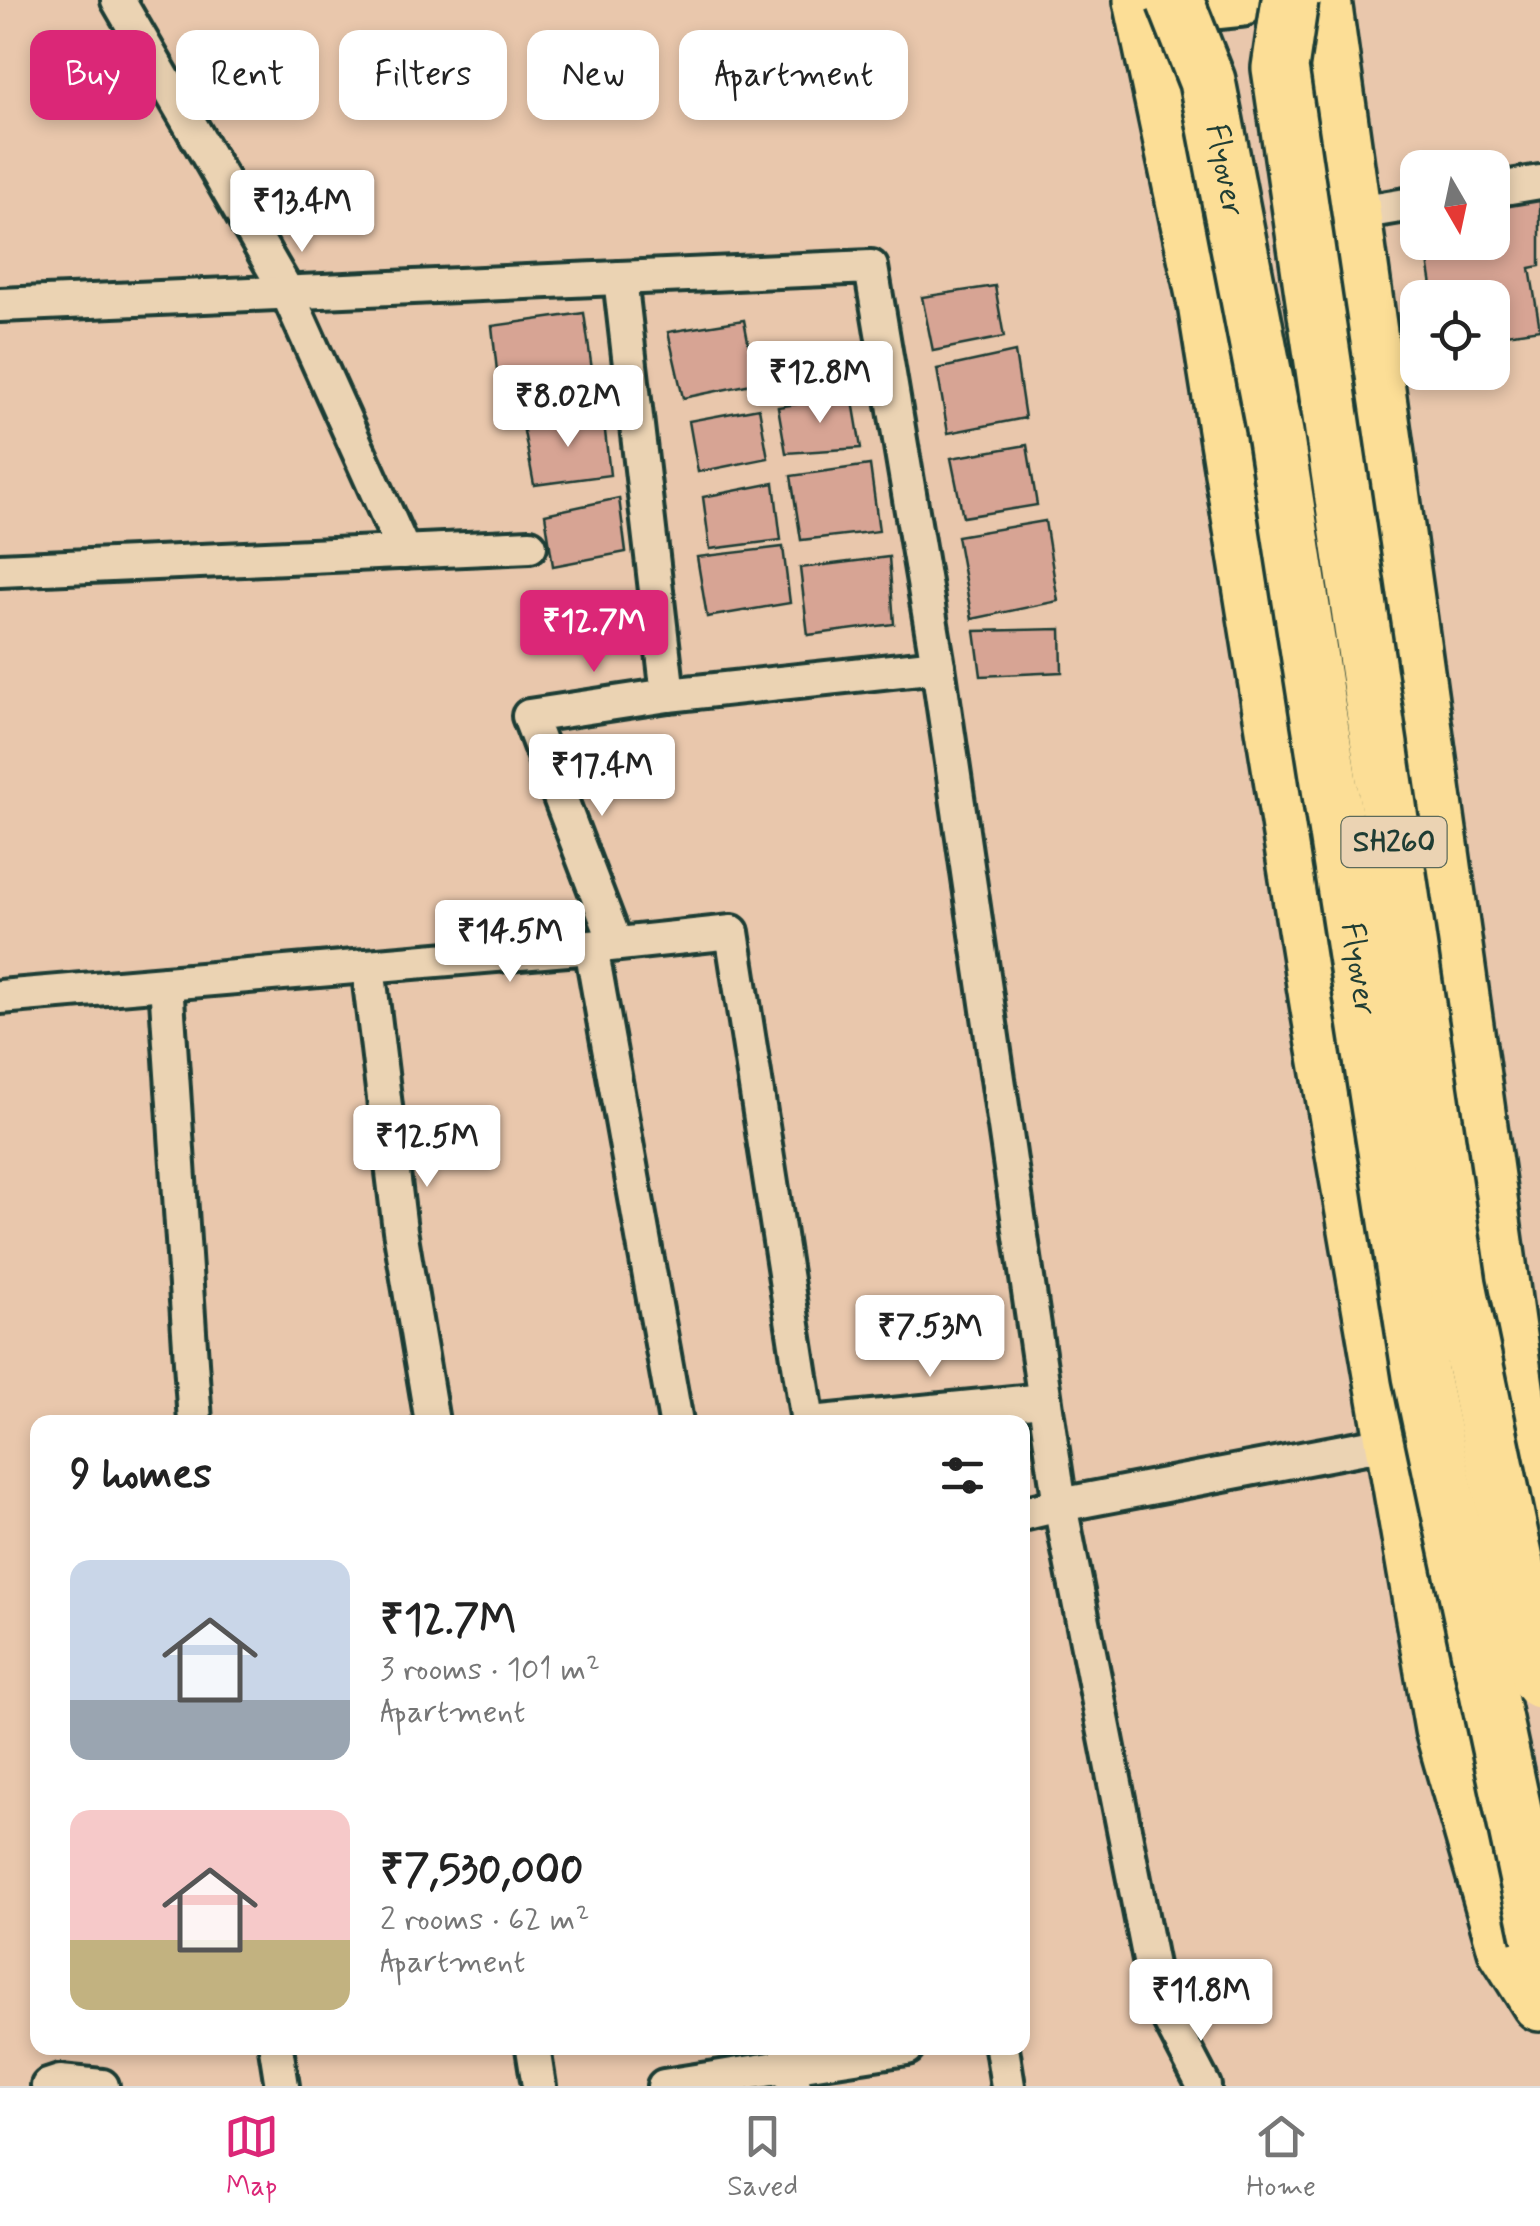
<!DOCTYPE html>
<html lang="en">
<head>
<meta charset="utf-8">
<style>
  body { margin:0; font-family:Mynerve,sans-serif; background:#f6f6f6; color:#222; height:100vh; display:flex; flex-direction:column; font-size:38px; white-space:nowrap }
  * { box-sizing:border-box; margin:0 }
  p { font-size:32px; color:#767676 }
  .icon { flex:none; width:55px; height:55px; fill:none; stroke:currentColor; stroke-width:2; stroke-linecap:round; stroke-linejoin:round }
  .map { position:relative; flex:1; overflow:hidden }
  .details { position:absolute; left:30px; top:1415px; width:1000px; height:640px; display:flex; flex-direction:column; background:#fff; border-radius:20px; box-shadow:0 5px 15px #0003 }
  .details>* { flex:none }
  .guide { position:absolute; left:30px; top:30px; width:1000px; height:90px; display:flex; gap:20px }
  .needle { width:65px; rotate:171deg }
  .tools { position:absolute; left:1400px; top:150px; display:grid; gap:20px }
  .tools a { display:grid; place-items:center; width:110px; height:110px; border-radius:20px; background:#fff; box-shadow:0 5px 15px #0003; font-size:50px }
  .price { position:absolute; translate:-50% -85px; padding:0 22px; border-radius:10px; background:#fff; color:#222; font-size:32px; line-height:65px; filter:drop-shadow(0 2px 5px #0008) }
  .price::after { content:''; position:absolute; left:50%; top:60px; width:30px; height:22px; margin-left:-15px; background:inherit; clip-path:polygon(0 0,100% 0,50% 100%) }
  .price.active { background:#db2777; color:#fff }
  ul { padding:0; list-style:none }
  li { display:flex; align-items:center; gap:30px; height:250px; padding:0 40px }
  li span { display:grid; place-items:center; flex:none; width:280px; height:200px; border-radius:20px; color:#555 }
  li>.icon { margin-inline-start:auto }
  span .icon { width:120px; height:120px; fill:#fffc; stroke-width:1 }
  li b { font-size:42px }
  h2 { display:flex; justify-content:space-between; align-items:center; height:120px; padding:0 40px; font-size:42px }
  .tag { padding:0 35px; border-radius:20px; background:#fff; box-shadow:0 5px 15px #0003; font-size:35px; line-height:90px }
  .tag.active { background:#db2777; color:#fff }
  .tab-bar { display:flex; justify-content:space-around; align-items:center; height:140px; border-top:2px solid #e0e0e0; background:#fff; font-size:28px; color:#767676 }
  .tab-bar a { display:grid; justify-items:center; gap:5px }
  .tab-bar .active { color:#db2777 }
  .map>svg:first-child { display:block }
  .building { fill:#d7a494; stroke:#1f3d34; stroke-width:2.5 }
  .lines { fill:none; stroke-linecap:round; stroke-linejoin:round }
  .street-casing { stroke:#1f3d34; stroke-width:40 }
  .primary-casing { stroke:#1f3d34; stroke-width:60 }
  .highway-casing { stroke:#1f3d34; stroke-width:62 }
  .street { stroke:#ebd3b3; stroke-width:32 }
  .primary { stroke:#fcde96; stroke-width:52 }
  .highway { stroke:#fcde96; stroke-width:55 }
  .highway-bridge-casing { stroke:#1f3d34; stroke-width:62; stroke-linecap:butt }
  .highway-bridge { stroke:#fcde96; stroke-width:55 }
  .labels { text-anchor:middle; dominant-baseline:central; stroke-width:8; stroke-linejoin:round; paint-order:stroke }
  .shield { fill:#ebd3b3; stroke:#5c6a5a; stroke-width:2.5 }
  .shield-label { font-size:30px; font-weight:bold; fill:#1f3d34 }
  .street-label { font-size:32px; fill:#1f3d34; stroke:#ebd3b3 }
</style>
</head>
<body>
<div class="map">
<svg width="1540" height="2086" viewBox="0 0 1540 2086">
  <rect width="100%" height="100%" fill="#e9c7ac"/>
  <filter id="ink" filterUnits="userSpaceOnUse"><feTurbulence type="fractalNoise" baseFrequency=".01" numOctaves="2"/><feDisplacementMap in="SourceGraphic" scale="20" xChannelSelector="R" yChannelSelector="G"/><feConvolveMatrix kernelMatrix="1 2 1 2 8 2 1 2 1" color-interpolation-filters="sRGB"/></filter>
  <g filter="url(#ink)">
    <g class="building">
      <path d="M 1540,198 L 1540,266 L 1530,268 L 1540,329 L 1492,336 L 1492,298 L 1434,298 L 1425,242 L 1492,242 L 1492,205 Z"/>
      <path d="M 995,286 L 1004,337 L 933,351 L 922,297 Z"/>
      <path d="M 584,313 L 596,398 L 501,407 L 492,326 Z"/>
      <path d="M 744,320 L 756,383 L 683,398 L 668,332 Z"/>
      <path d="M 1015,352 L 1025,418 L 948,433 L 937,369 Z"/>
      <path d="M 852,395 L 861,448 L 786,453 L 778,407 Z"/>
      <path d="M 759,408 L 768,458 L 698,472 L 689,421 Z"/>
      <path d="M 603,414 L 610,475 L 534,485 L 523,426 Z"/>
      <path d="M 1027,445 L 1037,505 L 963,517 L 951,458 Z"/>
      <path d="M 870,465 L 879,531 L 801,540 L 791,476 Z"/>
      <path d="M 774,483 L 781,540 L 710,549 L 703,497 Z"/>
      <path d="M 619,498 L 626,552 L 553,566 L 545,514 Z"/>
      <path d="M 1045,521 L 1058,601 L 972,619 L 957,536 Z"/>
      <path d="M 783,547 L 790,603 L 707,617 L 697,557 Z"/>
      <path d="M 889,557 L 894,624 L 808,635 L 800,568 Z"/>
      <path d="M 1061,629 L 1062,672 L 981,676 L 975,631 Z"/>
    </g>
    <g class="lines">
      <defs>
        <g id="street">
          <path d="M 118,0 L 286,290 L 404,552"/>
          <path d="M 1492,190 L 1540,182"/>
          <path d="M 1352,214 L 1418,203"/>
          <path d="M 620,278 L 668,695 L 938,666"/>
          <path d="M 0,305 L 871,267 L 938,666 L 1060,1505 L 1022,1514"/>
          <path d="M 0,570 L 530,546"/>
          <path d="M 616,944 L 529,716 L 668,695"/>
          <path d="M 591,947 L 732,932 L 808,1422"/>
          <path d="M 368,966 L 400,1230 L 432,1422"/>
          <path d="M 166,983 L 195,1422"/>
          <path d="M 0,997 L 591,947 L 676,1422"/>
          <path d="M 822,1422 L 1043,1400"/>
          <path d="M 276,2048 L 282,2086"/>
          <path d="M 533,2048 L 539,2086"/>
          <path d="M 1002,2048 L 1008,2086"/>
          <path d="M 48,2086 L 60,2082 L 102,2086"/>
          <path d="M 664,2086 L 790,2066 L 787,2048"/>
          <path d="M 794,2086 L 790,2066 L 907,2048"/>
          <path d="M 1204,2086 L 1157,1996 L 1060,1505 L 1407,1439"/>
        </g>
        <path id="primary" d="M 1184,0 L 1201,4 L 1240,0"/>
        <g id="highway">
          <path d="M 1142,0 L 1206,304 L 1318,1003 L 1443,1729 L 1506,1949 L 1540,2003"/>
          <path d="M 1323,0 L 1521,1430 L 1540,1511"/>
        </g>
      </defs>
      <use href="#street" class="street-casing"/>
      <use href="#primary" class="primary-casing"/>
      <use href="#highway" class="highway-casing"/>
      <use href="#street" class="street"/>
      <use href="#primary" class="primary"/>
      <use href="#highway" class="highway"/>
      <defs>
        <g id="highway-bridge">
          <path id="s1" d="M 1175,0 L 1207,81 L 1275,433 L 1421,1376 L 1540,1937"/>
          <path d="M 1290,0 L 1280,68 L 1458,1284 L 1540,1680"/>
        </g>
      </defs>
      <use href="#highway-bridge" class="highway-bridge-casing"/>
      <use href="#highway-bridge" class="highway-bridge"/>
    </g>
  </g>
  <g class="labels">
    <rect class="shield" x="1341.5" y="817" width="105" height="50" rx="8"/>
    <g class="shield-label">
      <text x="1394" y="842">SH260</text>
    </g>
    <g class="street-label">
      <text stroke="none"><textPath href="#s1" startOffset="178">Flyover</textPath></text>
      <text stroke="none"><textPath href="#s1" startOffset="988">Flyover</textPath></text>
    </g>
  </g>
</svg>
<div class="tools">
<a><svg class="needle" viewBox="-14 -14 28 28"><path d="M0-13l5 13h-10z" fill="#e53935"/><path d="M0 13l5-13h-10z" fill="#767676"/></svg></a>
<a><svg class="icon" aria-label="locate" viewBox="0 0 24 24"><circle cx="12" cy="12" r="6"/><path d="M12 2v4M12 18v4M2 12h4M18 12h4"/></svg></a>
</div>
<b class="price" style="left:302px;top:255px">₹13.4M</b>
<b class="price" style="left:820px;top:426px">₹12.8M</b>
<b class="price" style="left:568px;top:450px">₹8.02M</b>
<b class="price active" style="left:594px;top:675px">₹12.7M</b>
<b class="price" style="left:602px;top:819px">₹17.4M</b>
<b class="price" style="left:510px;top:985px">₹14.5M</b>
<b class="price" style="left:427px;top:1190px">₹12.5M</b>
<b class="price" style="left:930px;top:1380px">₹7.53M</b>
<b class="price" style="left:1201px;top:2044px">₹11.8M</b>
<div class="guide">
<a class="tag active">Buy</a>
<a class="tag">Rent</a>
<a class="tag">Filters</a>
<a class="tag">New</a>
<a class="tag">Apartment</a>
</div>
<section class="details">
<h2>9 homes<svg class="icon" aria-label="filters" viewBox="0 0 24 24"><path d="M4 7h16M4 17h16"/><circle cx="9" cy="7" r="2"/><circle cx="15" cy="17" r="2"/></svg></h2>
<ul>
<li><span style="background:linear-gradient(#c9d6e8 70%,#9aa5b1 0)"><svg class="icon" aria-label="home" viewBox="0 0 24 24"><path d="M3 11l9-7 9 7M6 9v11h12V9"/></svg></span><div><b>₹12.7M</b><p>3 rooms · 101 m²</p><p>Apartment</p></div></li>
<li><span style="background:linear-gradient(#f6c9c9 65%,#c2b280 0)"><svg class="icon" aria-label="home" viewBox="0 0 24 24"><path d="M3 11l9-7 9 7M6 9v11h12V9"/></svg></span><div><b>₹7,530,000</b><p>2 rooms · 62 m²</p><p>Apartment</p></div></li>
</ul>
</section>
</div>
<nav class="tab-bar">
<a class="active"><svg class="icon" aria-label="map" viewBox="0 0 24 24"><path d="M3 6l6-2 6 2 6-2v14l-6 2-6-2-6 2zM9 4v14M15 6v14"/></svg>Map</a>
<a><svg class="icon" aria-label="saved" viewBox="0 0 24 24"><path d="M7 4h10v16l-5-4-5 4z"/></svg>Saved</a>
<a><svg class="icon" aria-label="home" viewBox="0 0 24 24"><path d="M3 11l9-7 9 7M6 9v11h12V9"/></svg>Home</a>
</nav>
</body>
</html>
